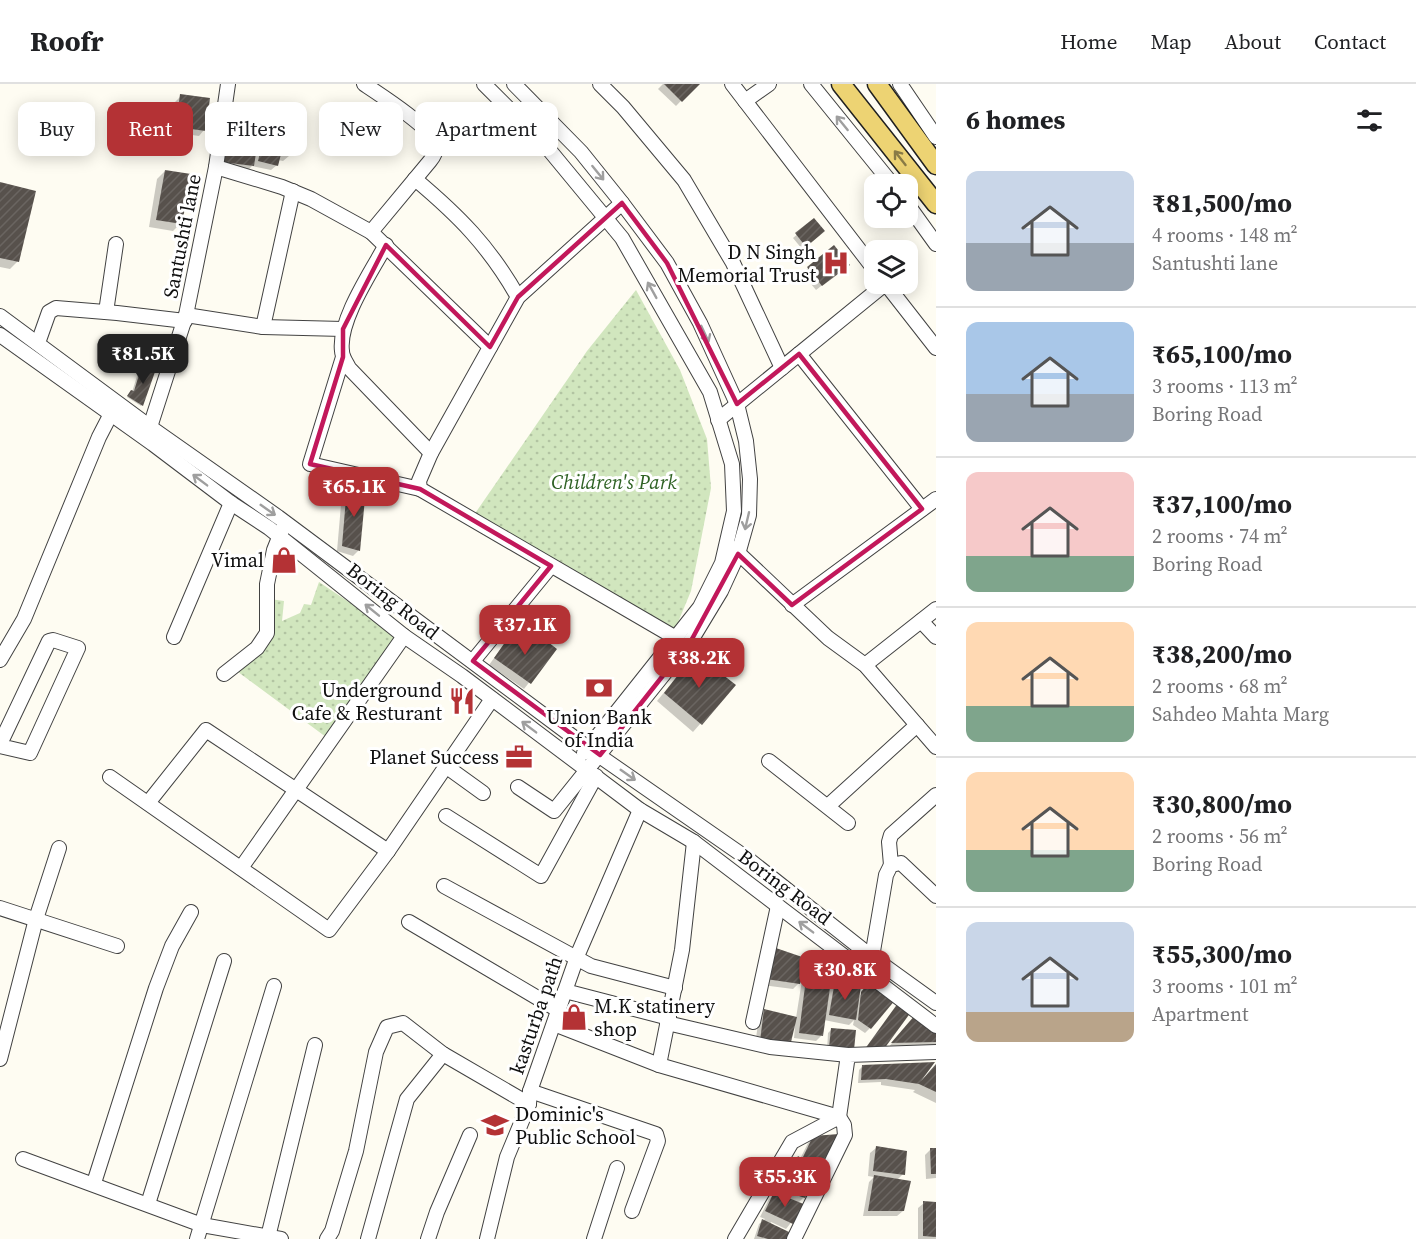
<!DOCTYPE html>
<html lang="en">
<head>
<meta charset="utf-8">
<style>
  body { margin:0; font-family:"Source Serif 4",serif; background:#f2f2f2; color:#202124; height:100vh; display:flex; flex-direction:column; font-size:22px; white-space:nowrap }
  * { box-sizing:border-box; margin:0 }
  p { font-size:20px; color:#757577 }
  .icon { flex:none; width:33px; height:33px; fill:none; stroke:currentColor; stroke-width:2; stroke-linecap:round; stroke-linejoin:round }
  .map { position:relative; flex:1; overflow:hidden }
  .side { display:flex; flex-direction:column; background:#fff; width:480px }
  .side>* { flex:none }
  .guide { position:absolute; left:18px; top:18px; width:570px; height:54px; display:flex; gap:12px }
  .fabs { position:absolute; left:864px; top:90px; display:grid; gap:12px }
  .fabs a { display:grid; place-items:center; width:54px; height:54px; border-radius:12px; background:#fff; box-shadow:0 3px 15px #0003; font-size:30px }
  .price { position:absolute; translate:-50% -51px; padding:0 14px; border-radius:12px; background:#b43235; color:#fff; font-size:20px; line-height:39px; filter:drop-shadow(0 2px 3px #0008) }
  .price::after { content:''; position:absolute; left:50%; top:36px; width:18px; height:14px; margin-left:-9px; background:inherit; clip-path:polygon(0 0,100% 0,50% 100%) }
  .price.current { background:#222; color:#fff }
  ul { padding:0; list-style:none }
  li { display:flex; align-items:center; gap:18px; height:150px; padding:0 30px }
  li+li { border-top:2px solid #e0e0e0 }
  li span { display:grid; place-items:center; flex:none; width:168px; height:120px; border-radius:12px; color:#555 }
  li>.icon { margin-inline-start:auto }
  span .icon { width:72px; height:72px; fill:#fffc; stroke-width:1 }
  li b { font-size:26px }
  h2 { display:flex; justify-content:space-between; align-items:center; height:72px; padding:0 30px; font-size:26px }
  .pill { padding:0 21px; border-radius:12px; background:#fff; box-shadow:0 3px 15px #0003; font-size:21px; line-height:54px }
  .pill.current { background:#b43235; color:#fff }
  header { display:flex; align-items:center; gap:36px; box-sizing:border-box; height:84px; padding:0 30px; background:#fff; border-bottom:2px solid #e0e0e0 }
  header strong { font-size:28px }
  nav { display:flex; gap:33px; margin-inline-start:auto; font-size:21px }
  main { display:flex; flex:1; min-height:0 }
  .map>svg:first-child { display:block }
  .grass { fill:url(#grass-dots) }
  .shadow { fill:#0003 }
  .building { fill:url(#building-hatch) }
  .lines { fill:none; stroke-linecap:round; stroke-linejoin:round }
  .minor-casing { stroke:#424242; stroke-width:16 }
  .major-casing { stroke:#202020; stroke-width:21 }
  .minor { stroke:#fff; stroke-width:14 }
  .major { stroke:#edd373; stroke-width:18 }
  .oneway { stroke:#9f9f9f }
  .oneway2 { stroke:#897b46 }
  .marked { fill:none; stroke:#c2185b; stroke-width:4.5; stroke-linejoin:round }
  .labels { text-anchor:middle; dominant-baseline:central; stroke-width:6; stroke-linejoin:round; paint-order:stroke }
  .street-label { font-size:20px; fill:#0f0f0f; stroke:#fff }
  .poi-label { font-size:20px; fill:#0f0f0f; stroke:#fff; text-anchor:end }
  .park-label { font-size:20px; font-style:italic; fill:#2f6224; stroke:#fff }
</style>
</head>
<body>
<header>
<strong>Roofr</strong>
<nav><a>Home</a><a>Map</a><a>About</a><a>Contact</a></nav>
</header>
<main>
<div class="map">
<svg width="936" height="1155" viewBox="0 0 936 1155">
  <defs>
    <pattern id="grass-dots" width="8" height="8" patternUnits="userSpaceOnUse" patternTransform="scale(1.5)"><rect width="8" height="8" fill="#d1e6be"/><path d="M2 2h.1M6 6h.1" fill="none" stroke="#b2c4a2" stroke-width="1.8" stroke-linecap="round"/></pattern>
    <pattern id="building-hatch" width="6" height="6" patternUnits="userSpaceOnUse" patternTransform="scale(1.5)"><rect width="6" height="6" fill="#57514c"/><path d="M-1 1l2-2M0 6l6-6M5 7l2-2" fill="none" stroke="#6a6561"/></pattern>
  </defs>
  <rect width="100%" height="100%" fill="#fefcf2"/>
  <g class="grass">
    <path d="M 636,206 L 680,286 L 707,355 L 711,404 L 691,507 L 674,548 L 474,431 L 587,267 Z"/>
    <path d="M 319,498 L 401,553 L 326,653 L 234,585 L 259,566 L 270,515 L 284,517 L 282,537 L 300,529 L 304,520 L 311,521 Z"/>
  </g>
  <g class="shadow">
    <path d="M 663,0 L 697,0 L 676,22 L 658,5 Z"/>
    <path d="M 181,12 L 204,46 L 199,52 L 171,48 L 175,18 Z"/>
    <path d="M 223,32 L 255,67 L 257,67 L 261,51 L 267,45 L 289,72 L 283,77 L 278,76 L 277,81 L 271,86 L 252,82 L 247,87 L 216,83 Z"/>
    <path d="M 165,87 L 181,139 L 173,147 L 149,143 L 157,95 Z"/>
    <path d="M 0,100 L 34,108 L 17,178 L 10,185 L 0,183 Z"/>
    <path d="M 814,136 L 820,151 L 802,165 L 793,154 Z"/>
    <path d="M 834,163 L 842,186 L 816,206 L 802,189 Z"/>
    <path d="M 142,283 L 142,321 L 141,322 L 127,313 L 132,308 L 139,286 Z"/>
    <path d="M 348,403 L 364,405 L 358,467 L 353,472 L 337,467 L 342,409 Z"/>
    <path d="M 508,555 L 531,562 L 555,565 L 524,605 L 489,581 Z"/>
    <path d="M 695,571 L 734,601 L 693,648 L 657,617 Z"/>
    <path d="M 768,871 L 799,897 L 807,889 L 828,907 L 836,899 L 858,914 L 866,904 L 870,944 L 865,949 L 853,941 L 854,936 L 849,941 L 824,936 L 822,951 L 816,957 L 794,954 L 795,942 L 793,942 L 790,957 L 784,963 L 755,962 L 759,932 L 764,926 L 796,934 L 802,896 L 793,905 L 762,901 Z"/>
    <path d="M 910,937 L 936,948 L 936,963 L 888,964 Z"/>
    <path d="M 832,945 L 854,947 L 827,967 L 828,949 Z"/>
    <path d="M 863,982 L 922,998 L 936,982 L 936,1019 L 913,1008 L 915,1006 L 881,1001 L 881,998 L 858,999 L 859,986 Z"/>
    <path d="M 814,1053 L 821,1082 L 817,1086 L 804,1113 L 798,1119 L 804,1122 L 786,1145 L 771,1138 L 770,1141 L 785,1155 L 754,1155 L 759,1140 L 765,1135 L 760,1133 L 769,1115 L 775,1110 L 777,1111 L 793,1080 L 798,1074 L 800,1075 L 808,1059 Z"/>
    <path d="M 876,1064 L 903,1090 L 897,1096 L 903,1127 L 897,1132 L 863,1132 L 869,1098 L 874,1093 L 868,1092 L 870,1069 Z"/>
    <path d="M 931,1065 L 936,1065 L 936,1094 L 926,1095 L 925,1071 Z"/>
    <path d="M 924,1119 L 936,1119 L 936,1155 L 918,1155 L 918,1124 Z"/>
  </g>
  <g class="building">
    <path d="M 664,0 L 700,0 L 682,18 Z"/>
    <path d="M 180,10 L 210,14 L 206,47 L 176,43 Z"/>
    <path d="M 228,25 L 262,30 L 254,82 L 221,78 Z"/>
    <path d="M 266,44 L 280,47 L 278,56 L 293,59 L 290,72 L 281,70 L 278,82 L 258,77 Z"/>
    <path d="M 165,86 L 191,90 L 182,140 L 156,136 Z"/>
    <path d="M 0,98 L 36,107 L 19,178 L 0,174 Z"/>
    <path d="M 814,134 L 825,147 L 806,163 L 795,149 Z"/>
    <path d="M 834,161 L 850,181 L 822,202 L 807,183 Z"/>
    <path d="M 142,281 L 156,285 L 143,322 L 127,312 L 131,306 L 134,307 Z"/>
    <path d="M 347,402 L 366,404 L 360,467 L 342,462 Z"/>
    <path d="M 513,547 L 532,560 L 539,551 L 557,565 L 531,600 L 494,574 Z"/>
    <path d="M 695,569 L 736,601 L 702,641 L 664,609 Z"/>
    <path d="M 773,863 L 808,875 L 800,900 L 766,895 Z"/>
    <path d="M 807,887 L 832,890 L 823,952 L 799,949 Z"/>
    <path d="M 871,896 L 896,915 L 871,945 L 858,936 L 861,908 Z"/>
    <path d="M 835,897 L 861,902 L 856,936 L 829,931 Z"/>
    <path d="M 898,919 L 911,928 L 884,965 L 862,969 Z"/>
    <path d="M 764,925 L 797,933 L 791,958 L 760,957 Z"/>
    <path d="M 916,930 L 936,946 L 936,958 L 891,959 Z"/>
    <path d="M 831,944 L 856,946 L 854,966 L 829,964 Z"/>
    <path d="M 935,978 L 921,997 L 936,980 L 936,1008 L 919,1000 L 886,995 L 861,996 L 862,981 Z"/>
    <path d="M 839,1050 L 822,1083 L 803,1073 L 813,1052 Z"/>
    <path d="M 876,1062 L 907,1067 L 905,1091 L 873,1087 Z"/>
    <path d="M 930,1064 L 936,1064 L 936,1090 L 931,1090 Z"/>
    <path d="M 798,1072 L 819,1086 L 805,1114 L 781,1106 Z"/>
    <path d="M 874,1091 L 911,1097 L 904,1127 L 868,1127 Z"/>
    <path d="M 774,1108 L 806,1121 L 793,1140 L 765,1127 Z"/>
    <path d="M 923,1117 L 936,1118 L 936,1153 L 923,1152 Z"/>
    <path d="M 762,1135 L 789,1148 L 787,1155 L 768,1155 L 757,1152 Z"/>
  </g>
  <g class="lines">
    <defs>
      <g id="minor">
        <path d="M 364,0 C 379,10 432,44 436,60 C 437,66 434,72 430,77 L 371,148"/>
        <path d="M 484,0 L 546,62 L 622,154 L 710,308 L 732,380 L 734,427 L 722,479 L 700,523 L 584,669"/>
        <path d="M 514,0 L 581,68 L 622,119 L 667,179 L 700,239 L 737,320 L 746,357 L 750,395 L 749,431 L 738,470 L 721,507 L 692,555 L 554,727 L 518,703"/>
        <path d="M 600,0 L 623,23 L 684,96 L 733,179 L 782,284"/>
        <path d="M 732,0 L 874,185"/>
        <path d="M 811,0 L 892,100"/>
        <path d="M 900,0 L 936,53"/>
        <path d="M 745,17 L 769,0"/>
        <path d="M 216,83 L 282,103 L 311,115 L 371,148 L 490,263"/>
        <path d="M 415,95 C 459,132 489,162 518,213"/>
        <path d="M 622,119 L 518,213 L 431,369 L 419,397 L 420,405 L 676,554"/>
        <path d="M 908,121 L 936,160"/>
        <path d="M 386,161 C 371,188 338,237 342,267 C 342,273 346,278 349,284 L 431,369"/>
        <path d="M 886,200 L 936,264"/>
        <path d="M 106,228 L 116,160"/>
        <path d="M 186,231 L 263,243 L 343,245"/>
        <path d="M 0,232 L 150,343 L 278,433 L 588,664 L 748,775 L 872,873 L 936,919"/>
        <path d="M 263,243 L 293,107"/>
        <path d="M 0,251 L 153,360 L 231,419 L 269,444 L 404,552 L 462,592 L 640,726 L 694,758 L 936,942"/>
        <path d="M 38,259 L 49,228 L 56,224 L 117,229 L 185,237"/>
        <path d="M 799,270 L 922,425"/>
        <path d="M 343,273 L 310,380 L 420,405"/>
        <path d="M 718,336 L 885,200"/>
        <path d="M 150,343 L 186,231 L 216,83 L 228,0"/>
        <path d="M 733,464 L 828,554 L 865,581 L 936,663"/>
        <path d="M 792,521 L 936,415"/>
        <path d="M 921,537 L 936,553"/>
        <path d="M 174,553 L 231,419"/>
        <path d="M 0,576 L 24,535 L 99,353 L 114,324"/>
        <path d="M 473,577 L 551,482"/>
        <path d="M 865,581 L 936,525"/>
        <path d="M 224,590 L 257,564 L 267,549 L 267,500 L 274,466 L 282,446"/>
        <path d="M 0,660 L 49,557 L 53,556 L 78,564 L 30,669 L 0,662"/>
        <path d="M 769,677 L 848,739"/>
        <path d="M 447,683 L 483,709"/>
        <path d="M 110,693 L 329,846 L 388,767 L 492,615"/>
        <path d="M 148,719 L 206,646 L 388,767"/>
        <path d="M 828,722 L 917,641"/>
        <path d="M 446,732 L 541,792 L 596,692"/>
        <path d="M 891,781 L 889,758 L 891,751 L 936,711"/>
        <path d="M 241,784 L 404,552"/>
        <path d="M 444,802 L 591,882 L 675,904"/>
        <path d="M 0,824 L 117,862"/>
        <path d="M 409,838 L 558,926"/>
        <path d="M 872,873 L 886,791 L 891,781 L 901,779 L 936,812"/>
        <path d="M 565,907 L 669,934"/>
        <path d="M 753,938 L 778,822"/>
        <path d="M 667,939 L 770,963 L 848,971"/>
        <path d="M 554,940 L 659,981 L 839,1033 L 844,1041 L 845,1051 L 794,1155"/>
        <path d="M 0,975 L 36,835 L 59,764"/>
        <path d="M 659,981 L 682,866 L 694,758"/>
        <path d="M 530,1007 L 656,1050 L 658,1057 L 632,1127"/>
        <path d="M 23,1075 L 202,1141 L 281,1155"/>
        <path d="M 94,1099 L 156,904 L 172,862 L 191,828"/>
        <path d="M 148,1120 L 224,877"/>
        <path d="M 268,1153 L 315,961"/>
        <path d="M 197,1155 L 274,902"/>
        <path d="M 327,1155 L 332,1147 L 356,1067 L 376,968 L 387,943 L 403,939 L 443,970 L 529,1020"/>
        <path d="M 368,1155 L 407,1015 L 443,970"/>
        <path d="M 428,1155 L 437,1128 L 470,1051"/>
        <path d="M 487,1155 L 507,1073 L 529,1020 L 530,1007 L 578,870 L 640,726"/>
        <path d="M 594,1155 L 617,1084"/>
        <path d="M 735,1155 L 792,1058 L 839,1033 L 848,971 L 936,968"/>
      </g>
      <g id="major">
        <path d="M 841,0 L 936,120"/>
        <path d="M 877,0 L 936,81"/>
      </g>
    </defs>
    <use href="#minor" class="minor-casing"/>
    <use href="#major" class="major-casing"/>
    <use href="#minor" class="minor"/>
    <use href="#major" class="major"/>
  </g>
  <defs><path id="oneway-shaft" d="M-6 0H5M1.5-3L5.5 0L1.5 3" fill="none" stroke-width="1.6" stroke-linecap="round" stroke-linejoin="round" transform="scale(1.5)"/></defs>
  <g class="oneway">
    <use href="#oneway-shaft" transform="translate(842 39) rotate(-129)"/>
    <use href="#oneway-shaft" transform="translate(598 89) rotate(51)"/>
    <use href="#oneway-shaft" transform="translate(652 206) rotate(-119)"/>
    <use href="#oneway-shaft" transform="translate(705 250) rotate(65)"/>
    <use href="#oneway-shaft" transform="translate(200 396) rotate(-143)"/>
    <use href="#oneway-shaft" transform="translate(268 426) rotate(35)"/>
    <use href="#oneway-shaft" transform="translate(747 437) rotate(103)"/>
    <use href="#oneway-shaft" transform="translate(372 526) rotate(-141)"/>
    <use href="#oneway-shaft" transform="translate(529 643) rotate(-143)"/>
    <use href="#oneway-shaft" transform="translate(628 691) rotate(35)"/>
    <use href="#oneway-shaft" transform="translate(806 843) rotate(-143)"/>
  </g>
  <use class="oneway2" href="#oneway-shaft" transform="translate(900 74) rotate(-128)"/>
  <path class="marked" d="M 622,119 L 667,179 L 737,320 L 799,270 L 922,425 L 792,521 L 738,470 L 692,555 L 600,671 L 473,577 L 551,482 L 420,405 L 310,380 L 343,273 L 343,245 L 386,161 L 490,263 L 518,213 Z"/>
  <defs>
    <symbol id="hospital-bare" viewBox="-9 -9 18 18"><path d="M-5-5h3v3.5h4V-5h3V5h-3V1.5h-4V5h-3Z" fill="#b43235" stroke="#fff" stroke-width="2.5" paint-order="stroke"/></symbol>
    <symbol id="shop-bare" viewBox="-9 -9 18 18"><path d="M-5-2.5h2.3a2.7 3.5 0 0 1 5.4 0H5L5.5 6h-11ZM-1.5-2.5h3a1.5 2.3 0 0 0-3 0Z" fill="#b43235" stroke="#fff" stroke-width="2.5" paint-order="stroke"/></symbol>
    <symbol id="bank-bare" viewBox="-9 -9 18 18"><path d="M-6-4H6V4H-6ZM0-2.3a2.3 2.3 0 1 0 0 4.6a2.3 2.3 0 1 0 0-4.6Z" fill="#b43235" stroke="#fff" stroke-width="2.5" paint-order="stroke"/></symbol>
    <symbol id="restaurant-bare" viewBox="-9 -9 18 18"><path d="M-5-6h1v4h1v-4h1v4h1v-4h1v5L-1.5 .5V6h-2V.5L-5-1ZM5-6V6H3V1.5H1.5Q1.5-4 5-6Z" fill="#b43235" stroke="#fff" stroke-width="2.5" paint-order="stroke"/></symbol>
    <symbol id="office-bare" viewBox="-9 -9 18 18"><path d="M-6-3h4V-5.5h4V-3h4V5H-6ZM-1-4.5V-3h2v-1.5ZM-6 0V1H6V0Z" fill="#b43235" stroke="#fff" stroke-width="2.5" paint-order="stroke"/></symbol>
    <symbol id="school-bare" viewBox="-9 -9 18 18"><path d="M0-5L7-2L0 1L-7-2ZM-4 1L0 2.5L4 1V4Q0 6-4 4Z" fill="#b43235" stroke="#fff" stroke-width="2.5" paint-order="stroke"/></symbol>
  </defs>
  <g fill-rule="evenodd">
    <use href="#hospital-bare" x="817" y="160" width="38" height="38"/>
    <use href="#shop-bare" x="265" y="457" width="38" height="38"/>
    <use href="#bank-bare" x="580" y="585" width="38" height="38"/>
    <use href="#restaurant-bare" x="443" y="598" width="38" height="38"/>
    <use href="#office-bare" x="500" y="654" width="38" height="38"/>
    <use href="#shop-bare" x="555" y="914" width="38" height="38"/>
    <use href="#school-bare" x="476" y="1022" width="38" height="38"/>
  </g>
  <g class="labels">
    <g class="street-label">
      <text transform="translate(182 152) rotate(-79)">Santushti lane</text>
      <text transform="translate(393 517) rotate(38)">Boring Road</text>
      <text transform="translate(785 803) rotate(37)">Boring Road</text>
      <text transform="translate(536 931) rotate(-71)">kasturba path</text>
    </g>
    <g class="poi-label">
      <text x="816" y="168">D N Singh<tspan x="816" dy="23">Memorial Trust</tspan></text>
      <text x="264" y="476">Vimal</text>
      <text x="442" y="606">Underground<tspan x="442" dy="23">Cafe &amp; Resturant</tspan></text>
      <text x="599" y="633" text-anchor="middle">Union Bank<tspan x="599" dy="23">of India</tspan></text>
      <text x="499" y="673">Planet Success</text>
      <text x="594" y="922" text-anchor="start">M.K statinery<tspan x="594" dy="23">shop</tspan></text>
      <text x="515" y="1030" text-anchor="start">Dominic's<tspan x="515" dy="23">Public School</tspan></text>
    </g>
    <g class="park-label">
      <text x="614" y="398">Children's Park</text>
    </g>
  </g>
</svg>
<div class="fabs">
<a><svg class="icon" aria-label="locate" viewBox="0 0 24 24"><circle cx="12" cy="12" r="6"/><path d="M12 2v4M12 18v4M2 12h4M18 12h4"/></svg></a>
<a><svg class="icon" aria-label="layers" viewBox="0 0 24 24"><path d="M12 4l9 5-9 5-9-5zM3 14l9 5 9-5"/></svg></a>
</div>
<b class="price current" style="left:143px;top:301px">₹81.5K</b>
<b class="price" style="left:354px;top:434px">₹65.1K</b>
<b class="price" style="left:525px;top:572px">₹37.1K</b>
<b class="price" style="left:699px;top:605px">₹38.2K</b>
<b class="price" style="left:845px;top:917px">₹30.8K</b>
<b class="price" style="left:785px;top:1124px">₹55.3K</b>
<div class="guide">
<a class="pill">Buy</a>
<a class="pill current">Rent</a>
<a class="pill">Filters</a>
<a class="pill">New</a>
<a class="pill">Apartment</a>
</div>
</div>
<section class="side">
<h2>6 homes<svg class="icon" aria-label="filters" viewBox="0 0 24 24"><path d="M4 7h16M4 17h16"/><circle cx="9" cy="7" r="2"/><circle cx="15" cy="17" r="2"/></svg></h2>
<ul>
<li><span style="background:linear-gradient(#c9d6e8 60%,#9aa5b1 0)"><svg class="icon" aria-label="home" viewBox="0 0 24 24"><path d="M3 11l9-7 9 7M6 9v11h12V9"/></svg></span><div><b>₹81,500/mo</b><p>4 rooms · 148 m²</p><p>Santushti lane</p></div></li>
<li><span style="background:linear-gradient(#a9c7e8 60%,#9aa5b1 0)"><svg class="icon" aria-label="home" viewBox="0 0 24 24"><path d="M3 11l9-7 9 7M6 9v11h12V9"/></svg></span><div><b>₹65,100/mo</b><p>3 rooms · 113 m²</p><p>Boring Road</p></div></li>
<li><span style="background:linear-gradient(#f6c9c9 70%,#7fa58c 0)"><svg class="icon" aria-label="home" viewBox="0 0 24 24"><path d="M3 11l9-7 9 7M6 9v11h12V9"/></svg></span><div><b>₹37,100/mo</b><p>2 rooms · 74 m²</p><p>Boring Road</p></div></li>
<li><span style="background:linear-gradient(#ffd9b3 70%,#7fa58c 0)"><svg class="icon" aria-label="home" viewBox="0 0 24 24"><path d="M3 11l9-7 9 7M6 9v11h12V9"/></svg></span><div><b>₹38,200/mo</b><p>2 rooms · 68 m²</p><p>Sahdeo Mahta Marg</p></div></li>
<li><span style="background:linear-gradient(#ffd9b3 65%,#7fa58c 0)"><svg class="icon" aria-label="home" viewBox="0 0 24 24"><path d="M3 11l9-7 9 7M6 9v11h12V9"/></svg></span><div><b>₹30,800/mo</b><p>2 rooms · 56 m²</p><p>Boring Road</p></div></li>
<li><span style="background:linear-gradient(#c9d6e8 75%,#b9a48a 0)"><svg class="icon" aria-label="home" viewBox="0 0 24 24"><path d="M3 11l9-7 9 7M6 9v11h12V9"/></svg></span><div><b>₹55,300/mo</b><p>3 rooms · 101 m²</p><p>Apartment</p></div></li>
</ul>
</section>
</main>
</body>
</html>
